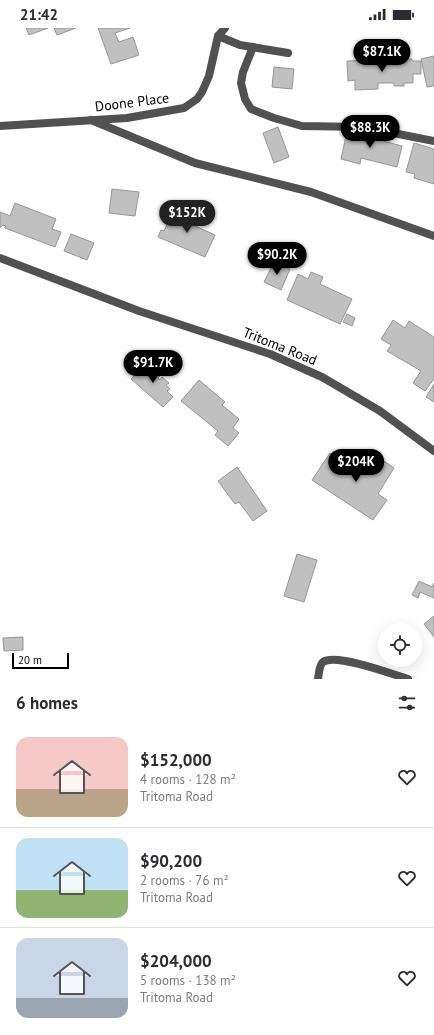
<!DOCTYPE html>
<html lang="en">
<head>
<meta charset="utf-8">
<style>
  body { margin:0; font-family:"PT Sans",sans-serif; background:#f2f2f3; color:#2b2b33; height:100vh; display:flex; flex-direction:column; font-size:15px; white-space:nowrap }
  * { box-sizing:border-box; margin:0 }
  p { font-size:13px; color:#7c7c81 }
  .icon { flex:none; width:22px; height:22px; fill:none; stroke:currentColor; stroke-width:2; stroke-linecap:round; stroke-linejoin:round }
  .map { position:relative; height:651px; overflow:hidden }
  .panel { display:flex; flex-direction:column; background:#fff; flex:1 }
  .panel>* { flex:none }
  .tools { position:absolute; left:378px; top:595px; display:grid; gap:8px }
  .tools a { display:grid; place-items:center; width:44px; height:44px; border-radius:50%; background:#fff; box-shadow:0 4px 16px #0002; font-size:20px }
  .scale { position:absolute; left:12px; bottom:10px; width:57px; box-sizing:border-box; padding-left:4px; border:2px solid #000; border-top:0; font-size:11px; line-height:14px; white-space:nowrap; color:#000; -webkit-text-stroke:3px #fff; paint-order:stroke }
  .price { position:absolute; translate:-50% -34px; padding:0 9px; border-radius:14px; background:#000; color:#fff; font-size:13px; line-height:26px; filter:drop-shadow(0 1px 2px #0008) }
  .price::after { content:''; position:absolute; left:50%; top:24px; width:12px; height:9px; margin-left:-6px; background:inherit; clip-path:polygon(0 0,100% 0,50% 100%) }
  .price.active { background:#222; color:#fff }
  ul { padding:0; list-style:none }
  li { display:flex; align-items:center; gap:12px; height:100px; padding:0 16px }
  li+li { border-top:1px solid #e1e1e2 }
  li span { display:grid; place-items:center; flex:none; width:112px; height:80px; border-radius:12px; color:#555 }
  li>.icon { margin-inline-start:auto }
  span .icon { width:48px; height:48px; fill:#fffc; stroke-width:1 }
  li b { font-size:17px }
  h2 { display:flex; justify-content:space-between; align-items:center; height:48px; padding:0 16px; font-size:17px }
  .status { display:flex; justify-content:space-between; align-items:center; height:28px; padding:0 20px; background:#fff; direction:ltr }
  .status svg { height:11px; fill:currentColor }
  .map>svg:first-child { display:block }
  .building { fill:#c0c0c0; stroke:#959595 }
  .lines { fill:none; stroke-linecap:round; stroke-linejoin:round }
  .street { stroke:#515151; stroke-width:8 }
  .labels { text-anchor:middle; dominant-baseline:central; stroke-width:3; stroke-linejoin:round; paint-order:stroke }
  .street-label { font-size:14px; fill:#000; stroke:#fff }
</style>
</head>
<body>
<div class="status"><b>21:42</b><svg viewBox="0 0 49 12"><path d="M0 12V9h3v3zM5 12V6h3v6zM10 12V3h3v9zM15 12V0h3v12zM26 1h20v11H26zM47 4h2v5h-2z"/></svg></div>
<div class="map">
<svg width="434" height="651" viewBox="0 0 434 651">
  <rect width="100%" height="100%" fill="#fff"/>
  <g class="building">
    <path d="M 26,0 L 48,0 L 29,7 Z"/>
    <path d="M 54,0 L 76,0 L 57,7 Z"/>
    <path d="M 98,0 L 130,0 L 115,5 L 119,14 L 133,9 L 139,27 L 111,36 Z"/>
    <path d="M 434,28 L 434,58 L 427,59 L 421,31 Z"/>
    <path d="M 412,31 L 412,33 L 421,33 L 421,46 L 413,46 L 413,55 L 404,55 L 404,58 L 394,58 L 394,55 L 378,55 L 378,61 L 355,62 L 355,52 L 348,53 L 347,33 Z"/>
    <path d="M 274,39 L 294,41 L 292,61 L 272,59 Z"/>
    <path d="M 278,99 L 289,129 L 274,135 L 263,105 Z"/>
    <path d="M 347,103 L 365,108 L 366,103 L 384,107 L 383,113 L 402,118 L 397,139 L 361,130 L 360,136 L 341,131 Z"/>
    <path d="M 414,115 L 434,121 L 434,156 L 414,150 L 415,146 L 406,144 Z"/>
    <path d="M 112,161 L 139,164 L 135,188 L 109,185 Z"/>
    <path d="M 15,175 L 56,191 L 52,201 L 61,204 L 55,219 L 5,200 L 6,198 L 3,197 L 0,200 L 0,184 L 10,188 Z"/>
    <path d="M 182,181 L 197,188 L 193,197 L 215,207 L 205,229 L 158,209 L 161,202 L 164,203 L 171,188 L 178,190 Z"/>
    <path d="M 71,206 L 94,215 L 87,232 L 64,223 Z"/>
    <path d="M 274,234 L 290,241 L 281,262 L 264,254 Z"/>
    <path d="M 311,244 L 323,249 L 320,256 L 352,271 L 340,296 L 287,272 L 298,246 L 308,251 Z"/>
    <path d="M 347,286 L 355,290 L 352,298 L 343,294 Z"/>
    <path d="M 393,292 L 405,300 L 409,293 L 434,309 L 434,351 L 425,363 L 413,355 L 421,343 L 387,323 L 391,317 L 381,311 Z"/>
    <path d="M 148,333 L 162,346 L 158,350 L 160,352 L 162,349 L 169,355 L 166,357 L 170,361 L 167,363 L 173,369 L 163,379 L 131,351 Z"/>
    <path d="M 199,352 L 225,374 L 222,377 L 239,391 L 233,400 L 239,405 L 228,418 L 215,407 L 218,403 L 181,373 Z"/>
    <path d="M 434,356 L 434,374 L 426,369 Z"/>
    <path d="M 330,425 L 357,444 L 366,430 L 370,433 L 374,426 L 394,440 L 378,466 L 387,472 L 373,492 L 312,452 Z"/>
    <path d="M 237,439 L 267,483 L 253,493 L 239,474 L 235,476 L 218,453 Z"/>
    <path d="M 297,526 L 317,532 L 304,574 L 284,568 Z"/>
    <path d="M 419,553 L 432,559 L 434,555 L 434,570 L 420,564 L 418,570 L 412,567 Z"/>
    <path d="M 434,588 L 434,609 L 424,596 Z"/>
    <path d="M 23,609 L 23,622 L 4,623 L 3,610 Z"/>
  </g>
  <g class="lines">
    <g class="street">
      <path d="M 218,8 L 240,17 L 288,25"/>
      <path d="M 253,19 L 243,44 L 241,55 L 245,71 L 251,81 L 274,90 L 302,98 L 363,99 L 434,113"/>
      <path d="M 91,92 L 195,135 L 311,164 L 434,208"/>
      <path d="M 0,98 L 127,90 L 184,80 L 197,71 L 202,64 L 209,48 L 218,8 L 225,0"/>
      <path d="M 0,230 L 139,283 L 270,326 L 322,349 L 380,383 L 434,423"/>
      <path d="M 318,651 C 319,646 319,637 323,634 C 336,625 392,646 408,651"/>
    </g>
  </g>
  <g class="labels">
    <g class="street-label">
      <text transform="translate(132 74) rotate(-7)">Doone Place</text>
      <text transform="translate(280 318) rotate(22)">Tritoma Road</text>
    </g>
  </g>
</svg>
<div class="tools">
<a><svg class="icon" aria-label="locate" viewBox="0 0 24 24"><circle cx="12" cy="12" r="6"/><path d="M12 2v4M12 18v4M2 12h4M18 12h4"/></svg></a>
</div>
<div class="scale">20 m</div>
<b class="price" style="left:382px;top:45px">$87.1K</b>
<b class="price" style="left:370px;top:121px">$88.3K</b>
<b class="price active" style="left:187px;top:206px">$152K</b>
<b class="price" style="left:277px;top:248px">$90.2K</b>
<b class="price" style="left:153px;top:356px">$91.7K</b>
<b class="price" style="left:356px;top:455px">$204K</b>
</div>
<section class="panel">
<h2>6 homes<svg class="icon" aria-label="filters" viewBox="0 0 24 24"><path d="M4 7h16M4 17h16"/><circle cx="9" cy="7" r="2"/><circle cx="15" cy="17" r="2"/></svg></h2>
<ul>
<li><span style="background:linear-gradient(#f6c9c9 65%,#b9a48a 0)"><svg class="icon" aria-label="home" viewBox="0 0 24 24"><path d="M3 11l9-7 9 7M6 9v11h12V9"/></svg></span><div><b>$152,000</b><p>4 rooms · 128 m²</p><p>Tritoma Road</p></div><svg class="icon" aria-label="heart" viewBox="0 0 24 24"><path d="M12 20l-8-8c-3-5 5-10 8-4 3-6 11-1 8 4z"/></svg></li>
<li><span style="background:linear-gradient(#bfe0f5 65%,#8fb573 0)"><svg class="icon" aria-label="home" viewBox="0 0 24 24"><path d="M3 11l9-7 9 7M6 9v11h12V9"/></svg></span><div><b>$90,200</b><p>2 rooms · 76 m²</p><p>Tritoma Road</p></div><svg class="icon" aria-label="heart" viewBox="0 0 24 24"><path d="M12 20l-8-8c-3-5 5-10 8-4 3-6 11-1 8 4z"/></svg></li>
<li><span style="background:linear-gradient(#c9d6e8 75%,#9aa5b1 0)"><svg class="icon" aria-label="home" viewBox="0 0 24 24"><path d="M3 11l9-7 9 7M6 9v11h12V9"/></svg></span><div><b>$204,000</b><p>5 rooms · 138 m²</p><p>Tritoma Road</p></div><svg class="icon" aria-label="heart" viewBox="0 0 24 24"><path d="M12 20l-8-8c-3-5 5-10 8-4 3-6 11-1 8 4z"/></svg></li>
</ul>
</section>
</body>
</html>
